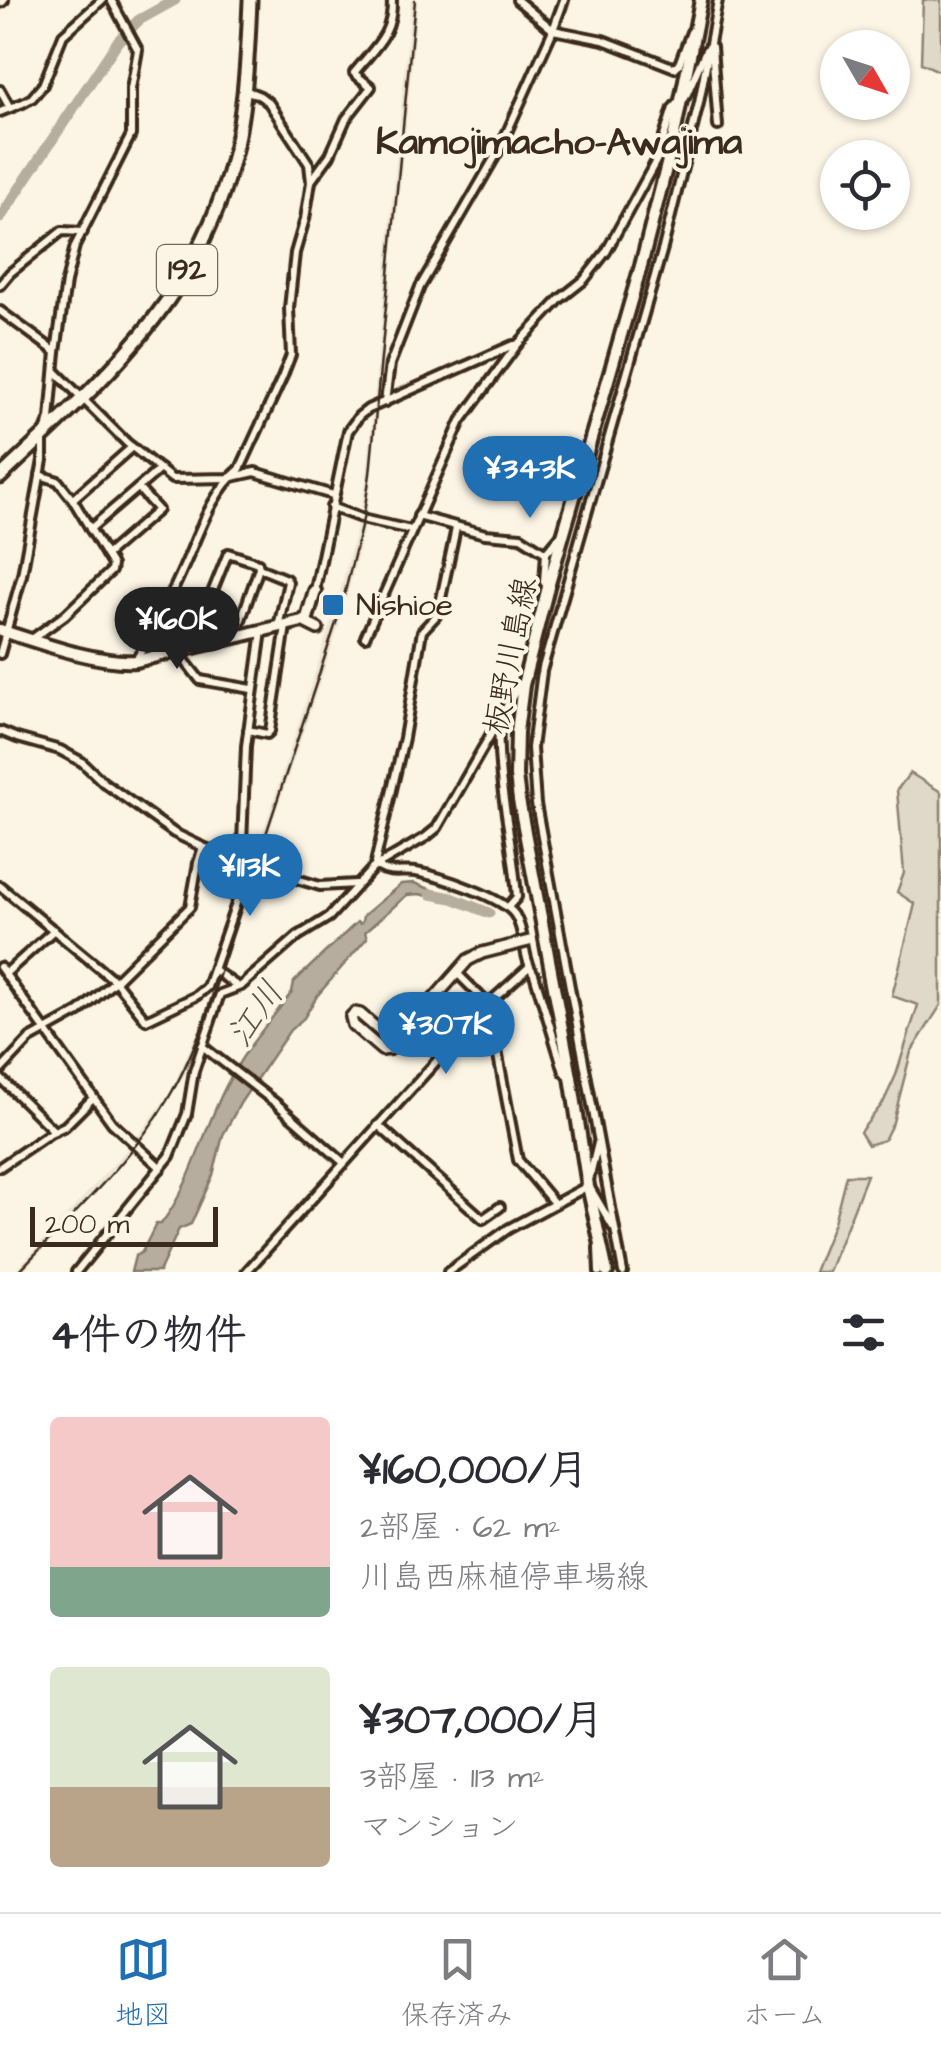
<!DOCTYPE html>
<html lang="ja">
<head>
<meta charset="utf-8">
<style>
  body { margin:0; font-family:"Architects Daughter","Klee One",sans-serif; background:#f2f2f3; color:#2b2b33; height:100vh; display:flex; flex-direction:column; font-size:38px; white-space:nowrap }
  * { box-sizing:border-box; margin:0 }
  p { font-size:32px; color:#7c7c81 }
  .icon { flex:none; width:55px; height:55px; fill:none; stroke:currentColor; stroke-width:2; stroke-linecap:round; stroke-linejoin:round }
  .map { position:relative; height:1272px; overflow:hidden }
  .drawer { display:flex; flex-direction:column; background:#fff; flex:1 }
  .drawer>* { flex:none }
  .needle { width:65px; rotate:129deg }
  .fabs { position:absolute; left:820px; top:30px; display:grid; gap:20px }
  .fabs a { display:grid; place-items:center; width:90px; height:90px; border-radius:50%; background:#fff; box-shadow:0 2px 8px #0004; font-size:50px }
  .scale { position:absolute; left:30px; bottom:25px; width:188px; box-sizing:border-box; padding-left:10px; border:5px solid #3b2a1e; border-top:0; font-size:28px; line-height:35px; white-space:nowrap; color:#3b2a1e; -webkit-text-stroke:8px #fcf5e5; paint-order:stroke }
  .price { position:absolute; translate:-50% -85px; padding:0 22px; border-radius:35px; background:#1f6fb2; color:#fff; font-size:32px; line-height:65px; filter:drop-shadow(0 2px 5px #0008) }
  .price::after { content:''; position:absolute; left:50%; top:60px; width:30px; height:22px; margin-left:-15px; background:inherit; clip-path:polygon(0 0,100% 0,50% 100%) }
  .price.current { background:#222; color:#fff }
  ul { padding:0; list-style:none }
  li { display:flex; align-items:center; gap:30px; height:250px; padding:0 50px }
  li span { display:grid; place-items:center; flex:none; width:280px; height:200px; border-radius:10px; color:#555 }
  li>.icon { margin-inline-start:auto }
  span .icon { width:120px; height:120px; fill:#fffc; stroke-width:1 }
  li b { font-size:42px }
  h2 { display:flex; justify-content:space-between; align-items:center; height:120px; padding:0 50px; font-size:42px }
  .tabs { display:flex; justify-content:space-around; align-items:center; height:140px; border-top:2px solid #e1e1e2; background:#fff; font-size:28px; color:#7c7c81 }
  .tabs a { display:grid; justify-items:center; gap:5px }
  .tabs .current { color:#1f6fb2 }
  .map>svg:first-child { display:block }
  .built { fill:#eee6d6 }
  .green { fill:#e0d8c8; stroke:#8e8173; stroke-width:2.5 }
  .water { fill:#b7ad9e; stroke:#85796b; stroke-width:2.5 }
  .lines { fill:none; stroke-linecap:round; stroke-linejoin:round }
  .river { stroke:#b7ad9e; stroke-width:11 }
  .minor-casing { stroke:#3b2a1e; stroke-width:14 }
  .tertiary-casing { stroke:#3b2a1e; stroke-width:16 }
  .secondary-casing { stroke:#3b2a1e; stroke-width:18 }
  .trunk-casing { stroke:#3b2a1e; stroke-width:19 }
  .minor { stroke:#fcf5e5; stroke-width:6 }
  .tertiary { stroke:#fcf5e5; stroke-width:9 }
  .secondary { stroke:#fcf5e5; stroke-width:10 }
  .trunk { stroke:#fcf5e5; stroke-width:11 }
  .rail { stroke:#3b2a1e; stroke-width:2.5 }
  .tertiary-bridge-casing { stroke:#3b2a1e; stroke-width:16; stroke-linecap:butt }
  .tertiary-bridge { stroke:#fcf5e5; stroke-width:9 }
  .poi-dot { fill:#1f6fb2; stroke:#fcf5e5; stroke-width:4 }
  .labels { text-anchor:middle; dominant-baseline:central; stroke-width:8; stroke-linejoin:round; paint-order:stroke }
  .shield { fill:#fcf5e5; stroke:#75675a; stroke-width:2.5 }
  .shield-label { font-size:30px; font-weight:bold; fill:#3b2a1e }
  .poi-label { font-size:32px; fill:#3b2a1e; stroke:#fcf5e5; text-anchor:start }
  .street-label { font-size:32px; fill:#3b2a1e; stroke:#fcf5e5 }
  .water-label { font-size:35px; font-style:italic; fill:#605144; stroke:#fcf5e5 }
  .quarter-label { font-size:38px; font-weight:bold; fill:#3b2a1e; stroke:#fcf5e5 }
</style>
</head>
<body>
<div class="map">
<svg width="941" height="1272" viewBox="0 0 941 1272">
  <rect width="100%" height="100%" fill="#fcf5e5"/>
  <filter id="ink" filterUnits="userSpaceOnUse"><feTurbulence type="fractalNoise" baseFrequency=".01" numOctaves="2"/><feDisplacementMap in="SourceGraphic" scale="20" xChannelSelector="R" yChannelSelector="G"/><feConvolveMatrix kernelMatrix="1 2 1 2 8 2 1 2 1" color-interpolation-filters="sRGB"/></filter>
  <g filter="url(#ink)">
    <path class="built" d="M 411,0 L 418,0 L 372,474 L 366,520 L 342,617 L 191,1064 L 157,1120 L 137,1147 L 22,1272 L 14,1272 L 133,1143 L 171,1091 L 200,1026 L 319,660 L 333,614 L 327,612 L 331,598 L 338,599 L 359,518 L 367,474 Z"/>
    <g class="green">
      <path d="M 923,0 L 941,0 L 941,72 L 921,63 Z"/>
      <path d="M 910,773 L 941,792 L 941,1005 L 911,1052 L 893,1122 L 884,1140 L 868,1145 L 860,1132 L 883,1103 L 896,1075 L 918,1005 L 892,996 L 915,904 L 897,892 L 904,873 L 897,790 Z"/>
      <path d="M 846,1175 L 867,1175 L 829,1272 L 814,1272 L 834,1222 Z"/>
    </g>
    <path class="water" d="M 414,883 L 443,894 L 441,899 L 419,894 L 407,895 L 365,932 L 367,938 L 317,996 L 304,1018 L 290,1030 L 241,1102 L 223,1135 L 213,1175 L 191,1224 L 179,1229 L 159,1272 L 131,1272 L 135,1256 L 142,1252 L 156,1224 L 161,1224 C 195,1180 204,1123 232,1075 C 248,1045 272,1019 292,992 L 294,982 L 357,922 L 360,924 L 362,922 L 363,916 L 401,884 Z"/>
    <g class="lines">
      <g class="river">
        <path d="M 0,218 L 118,41 L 139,20 L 175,0"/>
        <path d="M 431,894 L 452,898 L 489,913"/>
      </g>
      <defs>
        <g id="minor">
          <path d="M 517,0 L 553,30 L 564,0"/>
          <path d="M 712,47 L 718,126"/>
          <path d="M 0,90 L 10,108"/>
          <path d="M 685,98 L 706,50 L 710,47"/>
          <path d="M 0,112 L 23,103 L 32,98 L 43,85 L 63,35 L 102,0"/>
          <path d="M 311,181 L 330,155 L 346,119 L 371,87 L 354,73 C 375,47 393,35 392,0"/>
          <path d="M 0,285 L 10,273 L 62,231 L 83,232"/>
          <path d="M 0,311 L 56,352"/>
          <path d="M 55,371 L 127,443 L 172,479 L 228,478 L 255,472 L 333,495"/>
          <path d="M 385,402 L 390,364 L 420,287 L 499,150 L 553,30 L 603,40 L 675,68 L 679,64 L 691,32"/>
          <path d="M 73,499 L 132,447"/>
          <path d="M 331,507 L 366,520 L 411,530"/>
          <path d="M 418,516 L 485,534 L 521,537 L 546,553 L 544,582 L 547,586"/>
          <path d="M 90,529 L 160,469"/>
          <path d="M 546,553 L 561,535"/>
          <path d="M 106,555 L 158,510 L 138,488"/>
          <path d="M 259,568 L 286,579 L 288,582 L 278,627"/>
          <path d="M 315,590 L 348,431 L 359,416 L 368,409 L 513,345 L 517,345 L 560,299 L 584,280 L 606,252 L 657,159 L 673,108 L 679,101"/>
          <path d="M 365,637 L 461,421 L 517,345"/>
          <path d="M 32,639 L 65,615 L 111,571 L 112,565 L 73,500 L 58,481 L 40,475"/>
          <path d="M 190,647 L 228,553 L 258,563 L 259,568 L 235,637"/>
          <path d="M 178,652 L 200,680 L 252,689"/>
          <path d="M 0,654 L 22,575 L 43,460 L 43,436 L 50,419 L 56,352 L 66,282 L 75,246 L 131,135 L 131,89 L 138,50 L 111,0"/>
          <path d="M 136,660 C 155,629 171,596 186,562 C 200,530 212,492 240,469 L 282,378 L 291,355 L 289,308 L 295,253 L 305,219 L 311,182 L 309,164 L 269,103 L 260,96 L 245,90"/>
          <path d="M 499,723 C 496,782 513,839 517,897 L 508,907"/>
          <path d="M 248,730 L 267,734 L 270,731 L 286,626"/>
          <path d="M 0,731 L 17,738 L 60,750 L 82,762 L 103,782 L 174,833 L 203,847 L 241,861"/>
          <path d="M 377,867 L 375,863 L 404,738 L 422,631 L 436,616 L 439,608 L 456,528"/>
          <path d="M 378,867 C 391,875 401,870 416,872 C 438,876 503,897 515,915 C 526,933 522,957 534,974 L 564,1072 L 570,1077"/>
          <path d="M 260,868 L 320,886 L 356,884"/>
          <path d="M 0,886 L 115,981 L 146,1020 L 196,996 L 207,987 L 240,892 L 246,746 L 262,631"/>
          <path d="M 0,967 L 112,1123 L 161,1168"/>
          <path d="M 214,970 L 237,986"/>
          <path d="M 457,973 L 488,1004 L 518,1160 L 554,1203"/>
          <path d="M 5,974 L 54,930"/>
          <path d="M 202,1046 L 277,1104 L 344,1163"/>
          <path d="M 0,1071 L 30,1039 L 79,1012 L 115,981 L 190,907 L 198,863 L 203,847"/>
          <path d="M 0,1078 L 54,1131"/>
          <path d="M 378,1125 L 483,1219 L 500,1207"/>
          <path d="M 0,1167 L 50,1133 L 65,1126 L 93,1098"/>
          <path d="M 589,1180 L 598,1143"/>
          <path d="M 592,1191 L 613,1227"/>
          <path d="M 598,1248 L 599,1272"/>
          <path d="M 76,1272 L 170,1156 L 187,1114 L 194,1071 L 220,994 L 241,986 L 298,936 L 329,917 L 373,868 L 426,837 L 437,828 L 519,685 L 522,685"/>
          <path d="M 246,1272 L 488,1004 L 529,967"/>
          <path d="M 448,1272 L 508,1229 L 588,1186"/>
          <path d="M 623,1272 L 536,804 L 532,748 L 542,671 L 663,248 L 699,103 L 718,0"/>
        </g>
        <g id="tertiary">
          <path d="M 302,621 L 318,629"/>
          <path d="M 397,1039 L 388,1038 L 360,1014 L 355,1013 L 351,1017 L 353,1025 L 382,1050 L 390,1049 L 468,960 L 482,953 L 517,944"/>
        </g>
        <g id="secondary">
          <path d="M 0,1 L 2,0"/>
          <path d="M 0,630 C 38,642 97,664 136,661 L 302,621 L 307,618 L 315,591"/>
          <path d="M 607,1272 L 588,1186 L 571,1077 L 519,800 L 516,776 L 517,732 L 523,685 L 548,587 L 641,266 L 672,145 L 701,0"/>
        </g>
        <path id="trunk" d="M 0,477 C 105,378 204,294 236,145 C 246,97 248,49 250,0"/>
      </defs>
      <use href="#minor" class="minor-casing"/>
      <use href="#tertiary" class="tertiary-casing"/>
      <use href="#secondary" class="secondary-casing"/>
      <use href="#trunk" class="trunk-casing"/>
      <use href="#minor" class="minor"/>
      <use href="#tertiary" class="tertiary"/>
      <use href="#secondary" class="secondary"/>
      <use href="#trunk" class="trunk"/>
      <path class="rail" d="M 18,1272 C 70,1217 137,1156 173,1090 C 185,1070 193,1049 202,1027 L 341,608 L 363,519 L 370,474 L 415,0"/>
      <defs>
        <path id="tertiary-bridge" d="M 517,944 L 529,941"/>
      </defs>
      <use href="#tertiary-bridge" class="tertiary-bridge-casing"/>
      <use href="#tertiary-bridge" class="tertiary-bridge"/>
    </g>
  </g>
  <rect class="poi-dot" x="321" y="593" width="24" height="24" rx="5"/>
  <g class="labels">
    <rect class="shield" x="157" y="245" width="60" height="50" rx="8"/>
    <g class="shield-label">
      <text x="187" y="270">192</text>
    </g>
    <g class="poi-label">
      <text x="356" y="605">Nishioe</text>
    </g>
    <g class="street-label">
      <text transform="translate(511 656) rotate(-79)">板野川島線</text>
    </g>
    <g class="water-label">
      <text transform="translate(256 1014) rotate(-55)">江川</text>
    </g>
    <g class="quarter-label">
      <text x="559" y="143">Kamojimacho-Awajima</text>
    </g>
  </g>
</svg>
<div class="fabs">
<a><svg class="needle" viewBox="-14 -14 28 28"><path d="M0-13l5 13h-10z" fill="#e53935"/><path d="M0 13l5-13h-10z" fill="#7c7c81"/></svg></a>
<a><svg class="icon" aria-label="locate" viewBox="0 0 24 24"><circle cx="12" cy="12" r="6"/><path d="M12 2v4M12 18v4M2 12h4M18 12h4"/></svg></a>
</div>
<div class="scale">200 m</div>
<b class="price" style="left:530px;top:521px">¥343K</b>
<b class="price current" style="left:177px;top:672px">¥160K</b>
<b class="price" style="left:250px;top:919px">¥113K</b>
<b class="price" style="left:446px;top:1077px">¥307K</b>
</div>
<section class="drawer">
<h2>4件の物件<svg class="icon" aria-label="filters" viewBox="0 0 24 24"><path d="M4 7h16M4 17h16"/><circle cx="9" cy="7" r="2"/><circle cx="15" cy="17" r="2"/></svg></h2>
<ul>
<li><span style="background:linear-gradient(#f6c9c9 75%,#7fa58c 0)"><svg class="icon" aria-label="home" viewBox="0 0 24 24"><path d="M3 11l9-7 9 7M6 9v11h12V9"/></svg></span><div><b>¥160,000/月</b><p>2部屋 · 62 m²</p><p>川島西麻植停車場線</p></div></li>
<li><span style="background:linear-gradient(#dfe7d0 60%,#b9a48a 0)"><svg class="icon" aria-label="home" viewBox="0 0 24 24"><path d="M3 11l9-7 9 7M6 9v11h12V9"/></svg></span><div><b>¥307,000/月</b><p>3部屋 · 113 m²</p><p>マンション</p></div></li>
</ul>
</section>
<nav class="tabs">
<a class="current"><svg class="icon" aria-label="map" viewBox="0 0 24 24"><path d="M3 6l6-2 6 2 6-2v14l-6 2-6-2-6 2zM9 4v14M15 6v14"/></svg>地図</a>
<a><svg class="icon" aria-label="saved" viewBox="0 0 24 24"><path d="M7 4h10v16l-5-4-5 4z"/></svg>保存済み</a>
<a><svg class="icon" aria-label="home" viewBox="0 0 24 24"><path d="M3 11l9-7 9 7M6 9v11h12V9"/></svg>ホーム</a>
</nav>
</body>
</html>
